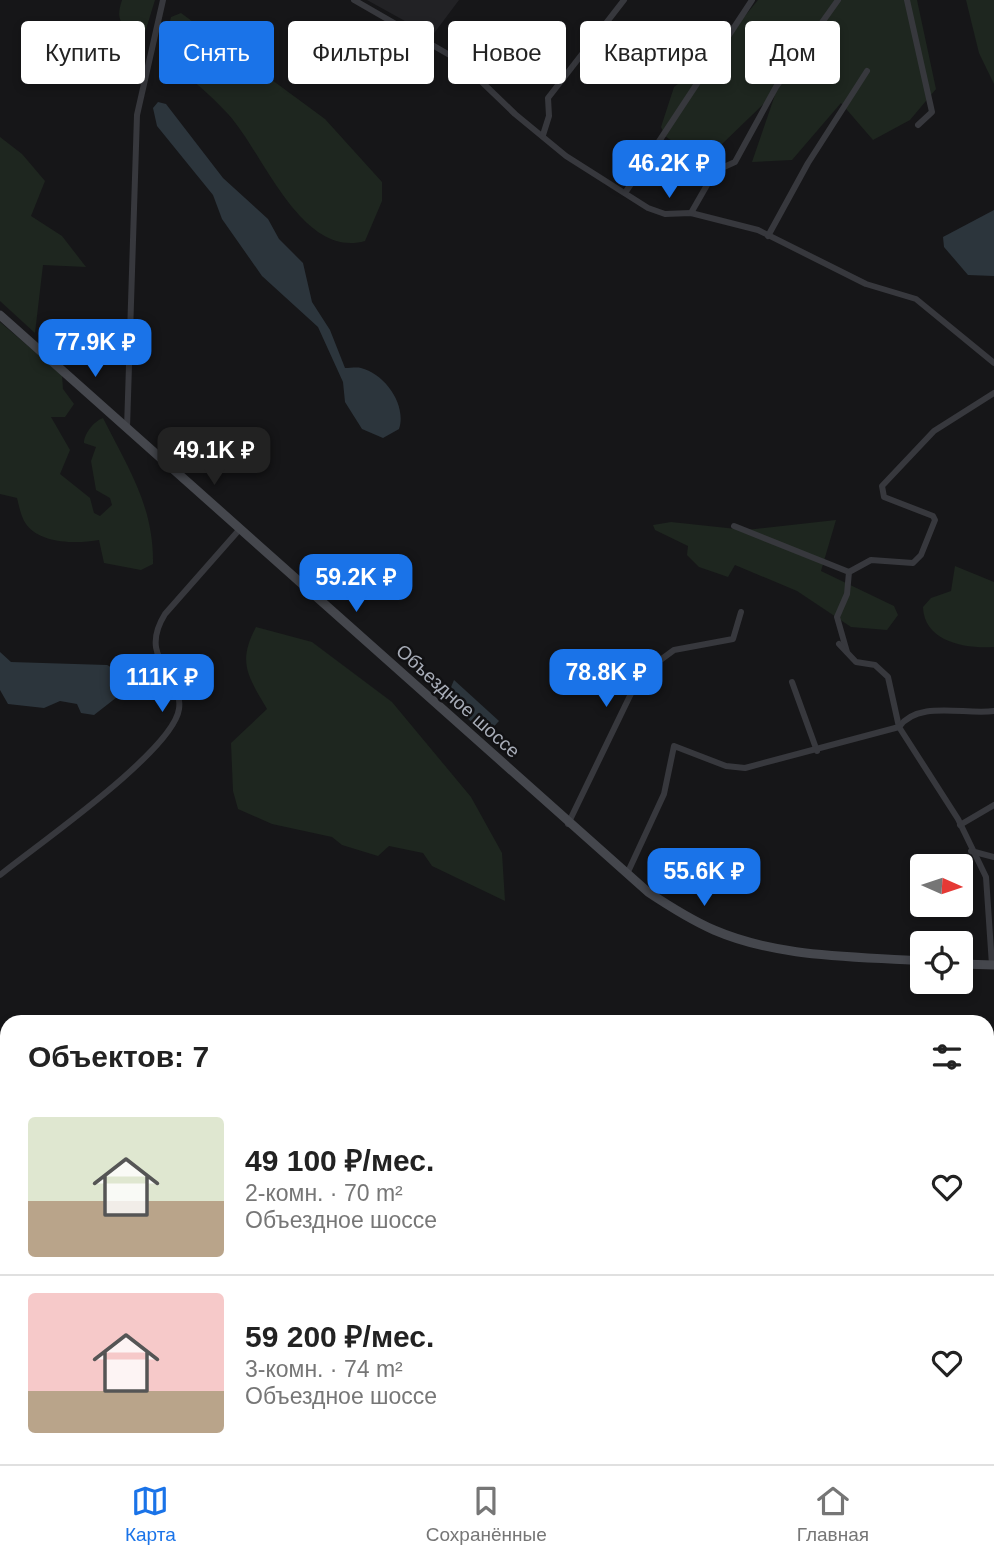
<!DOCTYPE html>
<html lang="ru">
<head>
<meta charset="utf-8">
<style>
  body { margin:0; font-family:Arial,sans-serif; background:#f2f2f2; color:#222; height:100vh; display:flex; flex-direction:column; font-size:26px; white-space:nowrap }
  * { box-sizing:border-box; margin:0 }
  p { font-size:23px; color:#767676 }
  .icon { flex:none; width:38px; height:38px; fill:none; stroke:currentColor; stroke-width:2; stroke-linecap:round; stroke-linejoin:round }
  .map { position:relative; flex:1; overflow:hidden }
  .side { position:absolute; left:0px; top:1015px; width:994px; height:450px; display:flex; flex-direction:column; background:#fff; border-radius:21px 21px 0 0; box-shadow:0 4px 10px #0003 }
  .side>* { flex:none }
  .top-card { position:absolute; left:21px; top:21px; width:952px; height:63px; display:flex; gap:14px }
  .needle { width:46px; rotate:93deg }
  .fabs { position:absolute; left:910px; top:854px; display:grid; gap:14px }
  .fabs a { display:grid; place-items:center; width:63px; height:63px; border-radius:7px; background:#fff; box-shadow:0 4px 10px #0003; font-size:35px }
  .price { position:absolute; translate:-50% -60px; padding:0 16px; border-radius:14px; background:#1a73e8; color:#fff; font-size:23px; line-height:46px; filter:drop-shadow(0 2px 4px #0008) }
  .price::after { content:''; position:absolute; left:50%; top:42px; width:21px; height:16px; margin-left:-10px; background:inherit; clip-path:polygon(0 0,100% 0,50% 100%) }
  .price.selected { background:#222; color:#fff }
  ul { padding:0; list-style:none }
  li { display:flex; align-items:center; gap:21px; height:175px; padding:0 28px }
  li+li { border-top:2px solid #e0e0e0 }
  li span { display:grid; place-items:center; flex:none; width:196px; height:140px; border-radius:7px; color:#555 }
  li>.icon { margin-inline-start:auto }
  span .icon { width:84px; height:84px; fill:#fffc; stroke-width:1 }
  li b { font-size:30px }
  h2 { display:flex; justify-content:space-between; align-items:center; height:84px; padding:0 28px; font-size:30px }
  .pill { padding:0 24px; border-radius:7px; background:#fff; box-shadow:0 4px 10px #0003; font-size:24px; line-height:63px }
  .pill.selected { background:#1a73e8; color:#fff }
  .tab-bar { display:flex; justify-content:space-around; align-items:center; height:98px; border-top:2px solid #e0e0e0; background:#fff; font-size:19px; color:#767676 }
  .tab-bar a { display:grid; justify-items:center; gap:4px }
  .tab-bar .selected { color:#1a73e8 }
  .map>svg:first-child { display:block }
  .built { fill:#222225 }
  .green { fill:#1e261f }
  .water { fill:#2c353c }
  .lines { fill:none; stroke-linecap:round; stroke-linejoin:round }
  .minor { stroke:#37383d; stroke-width:6 }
  .secondary { stroke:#45474d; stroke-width:9 }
  .labels { text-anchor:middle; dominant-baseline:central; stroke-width:5; stroke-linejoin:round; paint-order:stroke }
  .street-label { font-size:19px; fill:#a8adb8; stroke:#111113 }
</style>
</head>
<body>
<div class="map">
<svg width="994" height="1464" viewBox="0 0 994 1464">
  <rect width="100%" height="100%" fill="#161618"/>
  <path class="built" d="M 367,0 L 459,0 L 432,36 Z"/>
  <g class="green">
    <path d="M 122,0 L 155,0 L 143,39 C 124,25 114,24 122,0 Z"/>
    <path d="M 758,0 L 917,0 L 936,89 L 910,120 L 873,140 L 841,103 L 792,160 L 752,162 L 776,92 L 720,146 L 679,146 L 665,136 L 661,127 L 674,87 L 708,61 Z"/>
    <path d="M 966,0 L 994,0 L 994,84 L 979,53 Z"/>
    <path d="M 181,13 L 325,119 L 382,182 L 382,201 L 365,241 C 301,259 263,152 228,114 C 210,94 188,77 168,59 L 163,49 L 171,17 Z"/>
    <path d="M 0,137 L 22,154 L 45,181 L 31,216 L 62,236 L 86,267 L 43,265 L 35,333 L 0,301 Z"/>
    <path d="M 0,322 L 62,375 L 63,389 L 74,404 L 65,417 L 51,417 L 70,450 L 60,474 L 90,498 L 94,513 L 100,516 L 112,505 L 110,498 L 96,490 L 91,461 L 96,447 L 84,443 C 84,434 94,421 103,418 C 128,468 154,506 153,564 L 141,570 L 104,563 L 99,540 C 77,544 40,544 26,524 C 21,517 19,506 17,498 L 0,494 Z"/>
    <path d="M 836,520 L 821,571 L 894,606 L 898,615 L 887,630 L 851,627 L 797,591 L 735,565 L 728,577 L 699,567 L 687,555 L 688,546 L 655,530 L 653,525 L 671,522 L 746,530 Z"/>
    <path d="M 955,566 L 994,582 L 994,647 C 966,649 924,642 923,607 L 931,598 L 951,591 Z"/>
    <path d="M 256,627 L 312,642 L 392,702 L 471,797 L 502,853 L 505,901 L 432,866 L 423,853 L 389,846 L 378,856 L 342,845 L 332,837 L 272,824 L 238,809 L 233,791 L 231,743 L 267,709 C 248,676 237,663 256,627 Z"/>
    <path d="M 7,1261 L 7,1458 L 987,1458 L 987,1400 L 989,1414 L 994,1417 L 994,1464 L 0,1464 L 0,1262 Z"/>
  </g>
  <g class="water">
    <path d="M 158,102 L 166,104 L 223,178 L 268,219 L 279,239 L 303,263 L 312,302 L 330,330 L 345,368 C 350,368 357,367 361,368 C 385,374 407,405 399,429 L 383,438 L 362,429 L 345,402 L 343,382 L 318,327 L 262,276 L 222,219 L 213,195 L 157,126 L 153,108 Z"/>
    <path d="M 994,210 L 994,276 L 968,275 L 944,247 L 943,237 Z"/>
    <path d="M 0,652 L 11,662 L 107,665 L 125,674 L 126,690 L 94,715 L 81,713 L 77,704 L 60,701 L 44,708 L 8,704 L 0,690 Z"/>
    <path d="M 454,680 L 499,721 L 486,735 L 446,699 Z"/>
    <path d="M 987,1201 L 994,1203 L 994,1289 L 987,1287 Z"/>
  </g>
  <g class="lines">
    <g class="minor">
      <path d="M 354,0 L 460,61 L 515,114 L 566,156 L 648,208 L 665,214 L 691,213 L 758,230 L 866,284 L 916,299 L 994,363"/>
      <path d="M 907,0 L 932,112 L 918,125"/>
      <path d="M 543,135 L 549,116 L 548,98 L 624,0"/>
      <path d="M 625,193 L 752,0"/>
      <path d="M 691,213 L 715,171 L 735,162 L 776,87 L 838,0"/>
      <path d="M 768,236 L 808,163 L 867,71"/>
      <path d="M 127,428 L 137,115 L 163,0"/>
      <path d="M 734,526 L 849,572 L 847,594 L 837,617 L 847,652"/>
      <path d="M 849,572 L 871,560 L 913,563 L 921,555 L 935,520 L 933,516 L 884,497 L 882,486 L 934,431 L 994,393"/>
      <path d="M 839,644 L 856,662 L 875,665 L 888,677 L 899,727 L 958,819 L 986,877 L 992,965"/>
      <path d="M 792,682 L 817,751"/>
      <path d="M 568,824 L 640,675 L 674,650 L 733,639 L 741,612"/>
      <path d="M 960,825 L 994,805"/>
      <path d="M 971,851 L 994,857"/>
      <path d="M 627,874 L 664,794 L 674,746 L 726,766 L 745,768 L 899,727 C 918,700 964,715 994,711"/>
      <path d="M 0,875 C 37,845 173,751 179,709 C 184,672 136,661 165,614 L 239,530"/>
    </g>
    <g class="secondary">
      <path d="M 0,315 L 648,892 C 669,906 691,920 714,930 C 779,958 853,956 922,961"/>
      <path d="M 961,964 L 994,965"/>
    </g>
  </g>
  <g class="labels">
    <g class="street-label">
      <text transform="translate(458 701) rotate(42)">Объездное шоссе</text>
    </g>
  </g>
</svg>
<div class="fabs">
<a><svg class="needle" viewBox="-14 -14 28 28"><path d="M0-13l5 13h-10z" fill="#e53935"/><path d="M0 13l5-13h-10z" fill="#767676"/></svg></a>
<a><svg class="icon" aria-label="locate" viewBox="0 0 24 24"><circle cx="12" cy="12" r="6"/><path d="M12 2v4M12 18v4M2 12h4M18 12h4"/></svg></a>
</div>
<b class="price" style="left:669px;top:200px">46.2K ₽</b>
<b class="price" style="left:95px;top:379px">77.9K ₽</b>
<b class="price selected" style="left:214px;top:487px">49.1K ₽</b>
<b class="price" style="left:356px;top:614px">59.2K ₽</b>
<b class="price" style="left:606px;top:709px">78.8K ₽</b>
<b class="price" style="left:162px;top:714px">111K ₽</b>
<b class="price" style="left:704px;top:908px">55.6K ₽</b>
<div class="top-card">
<a class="pill">Купить</a>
<a class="pill selected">Снять</a>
<a class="pill">Фильтры</a>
<a class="pill">Новое</a>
<a class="pill">Квартира</a>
<a class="pill">Дом</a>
</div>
<section class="side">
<h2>Объектов: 7<svg class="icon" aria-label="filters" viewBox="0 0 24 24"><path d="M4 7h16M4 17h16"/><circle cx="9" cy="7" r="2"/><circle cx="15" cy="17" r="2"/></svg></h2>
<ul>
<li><span style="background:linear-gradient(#dfe7d0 60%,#b9a48a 0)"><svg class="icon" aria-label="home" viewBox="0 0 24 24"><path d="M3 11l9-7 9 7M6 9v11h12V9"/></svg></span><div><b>49 100 ₽/мес.</b><p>2-комн. · 70 m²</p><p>Объездное шоссе</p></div><svg class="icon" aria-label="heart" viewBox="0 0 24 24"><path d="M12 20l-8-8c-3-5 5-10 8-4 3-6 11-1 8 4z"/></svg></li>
<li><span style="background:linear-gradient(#f6c9c9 70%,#b9a48a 0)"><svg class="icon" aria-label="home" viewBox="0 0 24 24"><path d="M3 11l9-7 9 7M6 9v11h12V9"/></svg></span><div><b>59 200 ₽/мес.</b><p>3-комн. · 74 m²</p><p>Объездное шоссе</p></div><svg class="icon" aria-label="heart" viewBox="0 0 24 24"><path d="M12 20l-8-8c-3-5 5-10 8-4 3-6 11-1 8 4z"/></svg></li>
</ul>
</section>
</div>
<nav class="tab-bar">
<a class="selected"><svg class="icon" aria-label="map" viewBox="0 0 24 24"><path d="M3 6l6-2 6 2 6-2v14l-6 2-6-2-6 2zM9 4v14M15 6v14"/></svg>Карта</a>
<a><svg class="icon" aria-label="saved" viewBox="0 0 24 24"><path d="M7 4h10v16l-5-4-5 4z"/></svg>Сохранённые</a>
<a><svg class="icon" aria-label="home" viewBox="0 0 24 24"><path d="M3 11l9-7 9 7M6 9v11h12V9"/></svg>Главная</a>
</nav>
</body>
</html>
